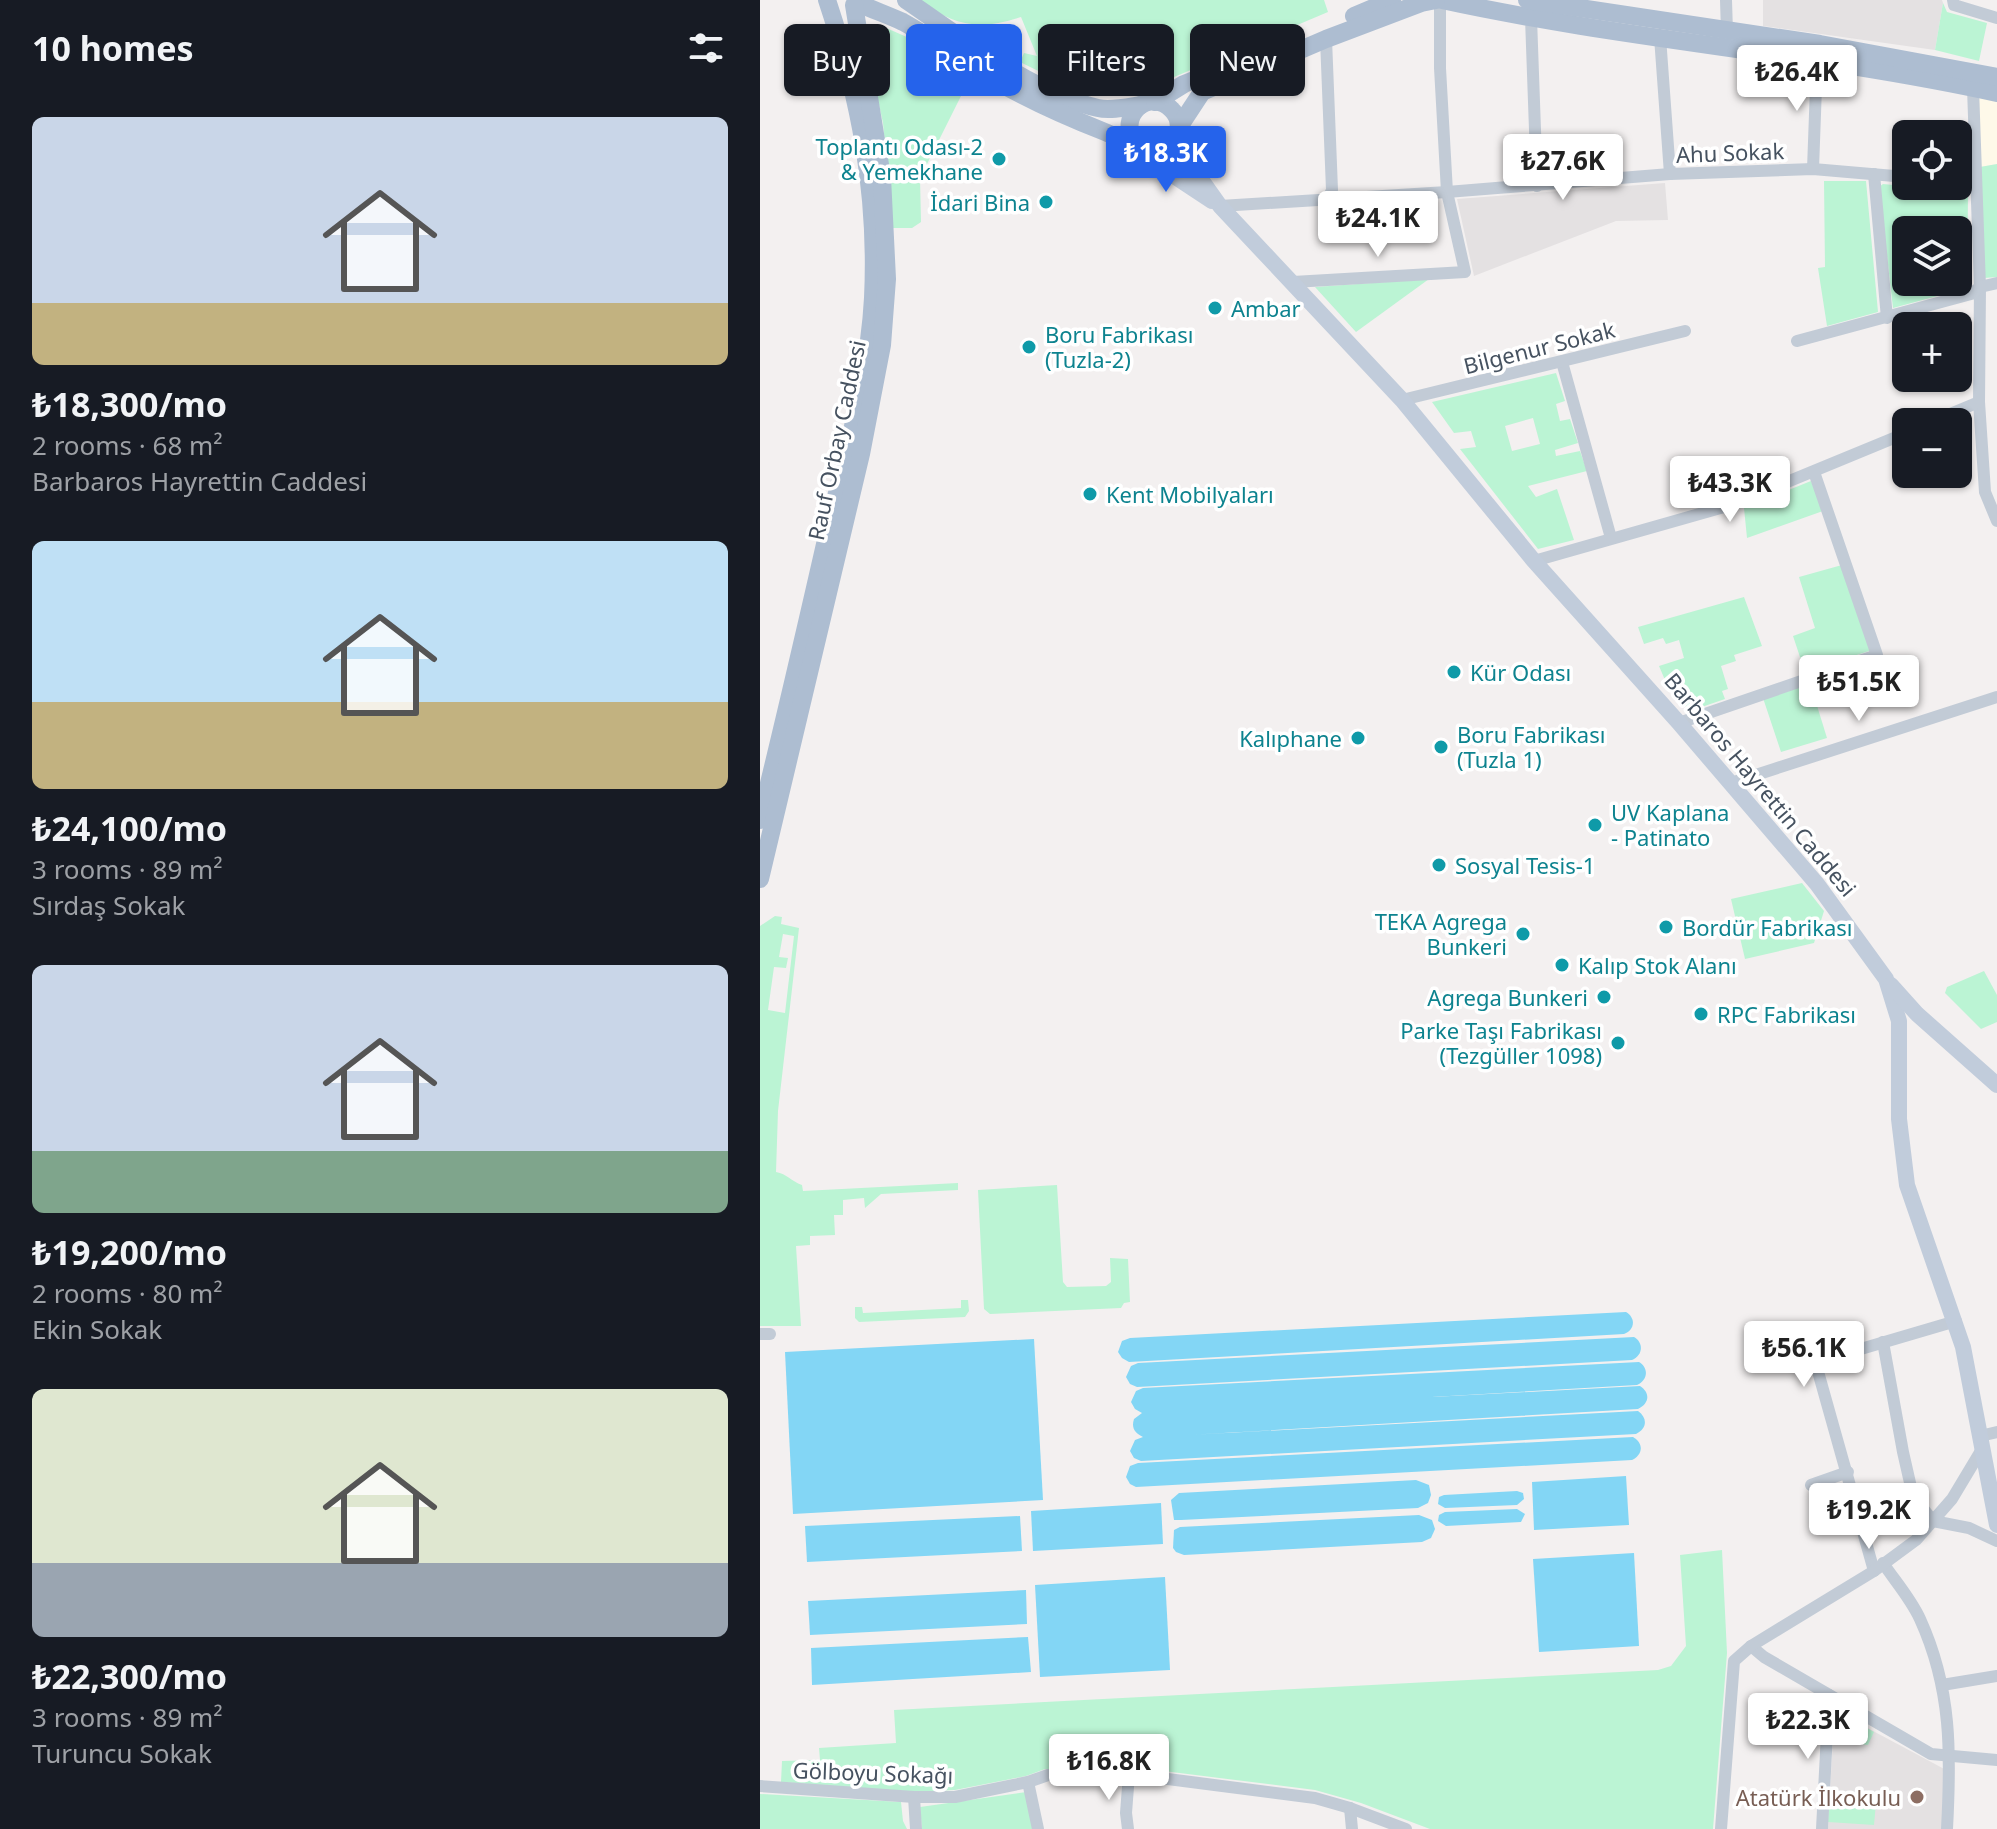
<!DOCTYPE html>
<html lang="en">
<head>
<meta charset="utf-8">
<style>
  body { margin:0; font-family:"Noto Sans",sans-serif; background:#242831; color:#f1f3f6; height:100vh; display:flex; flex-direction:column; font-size:30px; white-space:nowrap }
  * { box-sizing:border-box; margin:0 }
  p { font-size:26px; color:#9ea1a6 }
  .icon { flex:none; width:44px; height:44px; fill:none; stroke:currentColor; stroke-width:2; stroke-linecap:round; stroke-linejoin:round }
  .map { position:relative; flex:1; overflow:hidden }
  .details { display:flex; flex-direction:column; background:#171b24; width:760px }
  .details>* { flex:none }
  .hud { position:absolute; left:24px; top:24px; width:760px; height:72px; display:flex; gap:16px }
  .tools { position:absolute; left:1132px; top:120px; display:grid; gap:16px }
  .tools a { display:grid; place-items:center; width:80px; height:80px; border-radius:12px; background:#171b24; box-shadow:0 2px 6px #0004; font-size:40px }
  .price { position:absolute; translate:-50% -68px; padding:0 18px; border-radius:8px; background:#fff; color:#222; font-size:26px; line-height:52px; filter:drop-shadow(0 2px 4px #0008) }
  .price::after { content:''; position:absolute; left:50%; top:48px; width:24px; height:18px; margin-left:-12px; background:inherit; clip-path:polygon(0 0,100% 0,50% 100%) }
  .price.active { background:#2563eb; color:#fff }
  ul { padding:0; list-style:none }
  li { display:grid; align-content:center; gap:16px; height:424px; padding:0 32px }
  li span { display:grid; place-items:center; height:248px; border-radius:12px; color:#555 }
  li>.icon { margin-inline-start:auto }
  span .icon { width:144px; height:144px; fill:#fffc; stroke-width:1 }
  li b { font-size:34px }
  h2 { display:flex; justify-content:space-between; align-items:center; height:96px; padding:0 32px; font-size:34px }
  .pill { padding:0 28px; border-radius:12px; background:#171b24; box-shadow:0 2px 6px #0004; font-size:28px; line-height:72px }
  .pill.active { background:#2563eb; color:#fff }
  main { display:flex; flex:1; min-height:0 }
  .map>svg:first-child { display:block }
  .commercial { fill:#fef9e9 }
  .education { fill:#e4e1e2 }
  .green { fill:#bbf4d4; fill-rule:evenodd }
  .water { fill:#83d6f5 }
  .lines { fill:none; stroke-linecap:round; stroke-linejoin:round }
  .street { stroke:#c2cbd6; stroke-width:12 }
  .secondary { stroke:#c1ccdb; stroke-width:16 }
  .primary { stroke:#adbdd1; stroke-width:18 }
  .culture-dot { fill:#0f9aa8; stroke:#fff; stroke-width:3 }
  .education-dot { fill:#8d6e63; stroke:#fff; stroke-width:3 }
  .labels { text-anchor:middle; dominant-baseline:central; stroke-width:7; stroke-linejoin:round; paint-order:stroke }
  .culture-label { font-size:22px; fill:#0d838f; stroke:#fff; text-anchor:start }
  .street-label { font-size:22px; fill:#465260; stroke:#fff }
  .education-label { font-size:22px; fill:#785e54; stroke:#fff; text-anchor:end }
</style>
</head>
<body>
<main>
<section class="details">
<h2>10 homes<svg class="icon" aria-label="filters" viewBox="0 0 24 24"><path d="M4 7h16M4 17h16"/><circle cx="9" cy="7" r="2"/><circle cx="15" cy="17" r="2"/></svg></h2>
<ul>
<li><span style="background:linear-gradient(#c9d6e8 75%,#c2b280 0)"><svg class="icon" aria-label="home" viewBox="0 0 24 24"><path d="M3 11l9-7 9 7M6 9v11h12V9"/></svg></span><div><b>₺18,300/mo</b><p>2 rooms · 68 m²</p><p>Barbaros Hayrettin Caddesi</p></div></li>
<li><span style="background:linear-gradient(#bfe0f5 65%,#c2b280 0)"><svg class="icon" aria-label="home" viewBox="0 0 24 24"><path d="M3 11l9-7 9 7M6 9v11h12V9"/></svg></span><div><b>₺24,100/mo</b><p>3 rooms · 89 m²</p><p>Sırdaş Sokak</p></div></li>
<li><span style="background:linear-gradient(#c9d6e8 75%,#7fa58c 0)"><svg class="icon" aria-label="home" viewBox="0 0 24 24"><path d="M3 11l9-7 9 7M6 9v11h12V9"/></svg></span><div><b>₺19,200/mo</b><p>2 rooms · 80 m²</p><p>Ekin Sokak</p></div></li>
<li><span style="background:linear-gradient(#dfe7d0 70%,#9aa5b1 0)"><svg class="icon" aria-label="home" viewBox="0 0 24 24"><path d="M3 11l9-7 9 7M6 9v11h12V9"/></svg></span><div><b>₺22,300/mo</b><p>3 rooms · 89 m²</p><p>Turuncu Sokak</p></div></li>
</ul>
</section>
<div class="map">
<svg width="1237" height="1829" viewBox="0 0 1237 1829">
  <rect width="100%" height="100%" fill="#f3f0f0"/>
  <path class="commercial" d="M 1219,97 L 1237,100 L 1237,164 L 1220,167 Z"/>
  <g class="education">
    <path d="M 1003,0 L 1182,0 L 1183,3 L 1175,50 L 1003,26 Z"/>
    <path d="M 905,183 L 908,220 L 856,221 L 714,276 L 697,199 Z"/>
    <path d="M 1085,1716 L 1188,1771 L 1184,1829 L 1068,1829 L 1074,1720 Z"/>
  </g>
  <g class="green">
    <path d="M 158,0 L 564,0 L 568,12 L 369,96 L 325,94 L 260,62 L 264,53 L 277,56 L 261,17 C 218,31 195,26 158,0 Z"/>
    <path d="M 1183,3 L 1187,12 L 1227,23 L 1219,61 L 1175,50 Z"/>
    <path d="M 124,27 L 149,38 L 210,78 L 160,178 L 161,222 L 152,228 L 133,228 L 123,123 L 106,45 C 109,34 113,30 124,27 Z"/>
    <path d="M 1237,164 L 1237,277 L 1224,278 L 1220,167 Z"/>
    <path d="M 1064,181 L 1106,181 L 1118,312 L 1067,326 L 1058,268 L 1065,267 Z"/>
    <path d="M 1123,184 L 1205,192 L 1208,196 L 1207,288 L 1133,308 L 1119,187 ZM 1146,230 L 1198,230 L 1198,282 L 1146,282 Z"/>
    <path d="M 669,279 L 596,332 L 555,287 Z"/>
    <path d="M 796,373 L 805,401 L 796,404 L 800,421 L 810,419 L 818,443 L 795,450 L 796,456 L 820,451 L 827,471 L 768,486 L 776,497 L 797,489 L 814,540 L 778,549 L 700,449 L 716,447 L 711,431 L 694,433 L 672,402 ZM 773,418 L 780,444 L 752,451 L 745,426 Z"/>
    <path d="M 1051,481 L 1063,511 L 987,538 L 984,508 Z"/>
    <path d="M 1082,565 L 1112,650 L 1045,672 L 1033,636 L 1055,628 L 1039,577 Z"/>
    <path d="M 984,597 L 1002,646 L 974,655 L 976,661 L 961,666 L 968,689 L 962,691 L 965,699 L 930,711 L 908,687 L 899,666 L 924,658 L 919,640 L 906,644 L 903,638 L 884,644 L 878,627 Z"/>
    <path d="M 1050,683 L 1067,738 L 1021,752 L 1003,698 Z"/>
    <path d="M 1042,883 L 1064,911 L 1054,943 L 985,959 L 971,899 Z"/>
    <path d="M 15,916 L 22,917 L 21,924 L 39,928 L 18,1111 L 16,1172 C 27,1174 31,1181 42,1185 L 43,1191 L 198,1183 L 198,1190 L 121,1194 L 105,1208 L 104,1198 L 83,1200 L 83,1215 L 74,1215 L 75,1235 L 50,1236 L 50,1245 L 36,1246 L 41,1326 L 0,1326 L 0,926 ZM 23,934 L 34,936 L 25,1013 L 8,1010 L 14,967 L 26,968 L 28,958 L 19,957 Z"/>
    <path d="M 1224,971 L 1237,995 L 1237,1022 L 1221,1029 L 1185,993 L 1187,987 Z"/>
    <path d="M 297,1185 L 303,1282 L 307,1287 L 346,1286 L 351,1282 L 350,1258 L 368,1259 L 370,1302 L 364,1303 L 361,1308 L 230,1314 L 224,1309 L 218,1190 Z"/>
    <path d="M 201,1300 L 208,1300 L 209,1311 L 205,1317 L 99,1322 L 95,1318 L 95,1307 L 102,1307 L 103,1313 L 201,1308 Z"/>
    <path d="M 962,1550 L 967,1653 L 953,1829 L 670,1829 L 601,1803 L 555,1790 L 372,1767 L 285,1769 L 266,1776 L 195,1790 L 152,1792 L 21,1782 L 22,1761 L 60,1760 L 59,1748 L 136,1743 L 134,1710 L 898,1670 L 911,1666 L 926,1646 L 920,1555 Z"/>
    <path d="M 1085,1716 L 1114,1732 L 1108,1745 L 1073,1740 L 1074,1720 Z"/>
    <path d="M 266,1792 L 273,1829 L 162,1829 L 160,1807 Z"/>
    <path d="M 0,1794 L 141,1802 L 143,1821 L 147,1829 L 0,1829 Z"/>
    <path d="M 1069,1800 L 1116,1803 L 1114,1825 L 1068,1822 Z"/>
  </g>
  <g class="water">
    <path d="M 866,1312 C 876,1318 875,1330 864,1334 L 369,1362 L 362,1358 L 358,1352 L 362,1341 L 370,1338 Z"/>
    <path d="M 874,1337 C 884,1343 883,1355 872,1360 L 377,1387 L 370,1384 L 366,1377 L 371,1366 L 378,1363 Z"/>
    <path d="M 274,1339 L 283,1500 L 33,1514 L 25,1352 Z"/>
    <path d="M 879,1362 C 889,1368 888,1380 877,1385 L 672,1397 L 880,1386 C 891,1393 889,1404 878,1409 L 428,1435 L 878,1411 C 888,1418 887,1429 876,1434 L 381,1461 L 374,1458 L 370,1451 L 375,1440 L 383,1437 C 375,1433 371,1428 374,1419 L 382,1413 L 375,1409 L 371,1402 L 376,1391 L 383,1388 Z"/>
    <path d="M 873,1437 C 884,1443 883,1455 872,1460 L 376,1487 L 370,1484 L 366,1477 L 370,1466 L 378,1463 Z"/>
    <path d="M 866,1476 L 869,1525 L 774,1530 L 772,1482 Z"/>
    <path d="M 656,1480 L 669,1485 L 671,1495 L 668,1503 L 658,1508 L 421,1520 L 414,1520 L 411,1500 L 419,1493 Z"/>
    <path d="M 757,1491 L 763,1493 L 764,1499 L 757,1505 L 685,1508 L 678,1504 L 679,1497 L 684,1495 Z"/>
    <path d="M 401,1503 L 403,1544 L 273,1551 L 271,1511 Z"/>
    <path d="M 757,1509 L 765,1514 L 761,1522 L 686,1526 L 678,1521 L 679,1515 L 685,1512 Z"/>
    <path d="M 659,1515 L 672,1520 L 675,1529 L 671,1538 L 662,1542 L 424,1555 L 416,1552 L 413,1548 L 414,1530 L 420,1527 Z"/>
    <path d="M 260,1516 L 262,1551 L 47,1562 L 45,1526 Z"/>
    <path d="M 874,1553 L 879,1646 L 779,1652 L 773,1559 Z"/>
    <path d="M 405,1577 L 410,1670 L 280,1677 L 275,1585 Z"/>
    <path d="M 266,1590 L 267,1624 L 50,1635 L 48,1601 Z"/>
    <path d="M 268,1637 L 271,1672 L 52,1685 L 51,1648 Z"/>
  </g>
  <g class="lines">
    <g class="street">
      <path d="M 966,0 L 967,32"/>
      <path d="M 1193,0 L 1194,5 L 1237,18"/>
      <path d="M 771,18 L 777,186"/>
      <path d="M 900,37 L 910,174"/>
      <path d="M 566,39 L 572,190 L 568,199"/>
      <path d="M 1213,88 L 1220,287 L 1219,402 L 1225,492 L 1237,521"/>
      <path d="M 1053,169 L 1057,59"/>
      <path d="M 1114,174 L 1127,318"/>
      <path d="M 1198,182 L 1216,184"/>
      <path d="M 460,206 L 687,192 L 910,174 L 1053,169 L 1146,177"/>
      <path d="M 533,282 L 705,272 L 687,192 L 680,68 L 680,0"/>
      <path d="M 1037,341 L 1211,294 L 1220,287 L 1237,283"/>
      <path d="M 802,362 L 851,538"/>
      <path d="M 642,400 L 925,331"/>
      <path d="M 1171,422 L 1219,402"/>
      <path d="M 774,561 L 971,505 L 1146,433"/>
      <path d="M 919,723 L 1117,655 L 1054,472"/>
      <path d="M 971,783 L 1237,697"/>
      <path d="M 0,1334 L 10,1334"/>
      <path d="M 1123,1342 L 1143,1452 L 1153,1496 L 1173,1521 L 1209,1528 L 1237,1541"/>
      <path d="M 1220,1436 L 1237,1432"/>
      <path d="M 1051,1485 L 1088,1472"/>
      <path d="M 1123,1563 C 1135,1581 1151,1599 1160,1619 C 1192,1689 1191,1754 1187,1829"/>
      <path d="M 1114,1571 L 1057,1368 L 1060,1361 L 1196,1321"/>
      <path d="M 991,1646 L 1004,1657 L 1171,1754 L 1237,1760"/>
      <path d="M 1182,1685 L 1237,1676"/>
      <path d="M 268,1782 L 278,1829"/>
      <path d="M 0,1786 L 154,1797 L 195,1797 L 268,1782 L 288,1775 L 369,1774 L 555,1798 L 590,1808 L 646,1829"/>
      <path d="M 154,1797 L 156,1829"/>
      <path d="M 590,1808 L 592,1829"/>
      <path d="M 368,1829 L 366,1813 L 369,1774"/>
      <path d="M 961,1829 L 974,1661 L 991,1646 L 1114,1571 L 1156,1540 L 1192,1499 L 1222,1449"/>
      <path d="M 1062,1829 L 1069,1695"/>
    </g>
    <g class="secondary">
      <path d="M 417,135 L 426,158 L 460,206 L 642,400 L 774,561 L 919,723 L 1057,884 L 1126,979 L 1139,1021 L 1139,1119 L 1147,1185 L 1203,1347 L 1237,1525"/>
      <path d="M 384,149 L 399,166 L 452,201"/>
      <path d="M 1131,985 L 1157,1014 L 1237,1085"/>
    </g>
    <g class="primary">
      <path d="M 146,0 C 202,38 272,93 338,108 C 350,111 368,107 381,105"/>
      <path d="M 682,0 C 866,40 1053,53 1237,93"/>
      <path d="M 767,0 L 1060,44 L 1237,77"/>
      <path d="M 98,3 C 113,10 128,15 143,22 C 170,37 194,55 220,71 C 259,96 302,115 345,132 C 357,137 380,149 390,151 C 403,152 414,144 418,132 C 420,124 418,116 412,110 C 390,86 355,116 376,144"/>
      <path d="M 594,16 L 632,0"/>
      <path d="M 395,102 L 424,84 L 533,40"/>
      <path d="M 419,127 L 442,92 L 566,39 L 661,3 L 676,0"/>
      <path d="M 0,820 C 25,719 48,619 71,518 C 88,446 109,373 113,298 C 118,193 100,99 67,0"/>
      <path d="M 0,879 L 101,454 L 122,345 L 127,279 L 122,177 L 94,5"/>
    </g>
  </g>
  <g class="culture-dot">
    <circle cx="239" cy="159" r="8"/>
    <circle cx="286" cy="202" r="8"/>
    <circle cx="455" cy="308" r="8"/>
    <circle cx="269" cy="347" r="8"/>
    <circle cx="330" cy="494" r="8"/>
    <circle cx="694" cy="672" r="8"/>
    <circle cx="598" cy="738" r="8"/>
    <circle cx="681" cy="747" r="8"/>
    <circle cx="835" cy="825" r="8"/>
    <circle cx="679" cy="865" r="8"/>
    <circle cx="906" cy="927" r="8"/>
    <circle cx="763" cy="934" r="8"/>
    <circle cx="802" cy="965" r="8"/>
    <circle cx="844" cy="997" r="8"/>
    <circle cx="941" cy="1014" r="8"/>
    <circle cx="858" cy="1043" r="8"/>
  </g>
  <circle class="education-dot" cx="1157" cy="1797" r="8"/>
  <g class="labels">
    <g class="culture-label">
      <text x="223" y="146" text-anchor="end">Toplantı Odası-2<tspan x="223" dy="25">&amp; Yemekhane</tspan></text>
      <text x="270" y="202" text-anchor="end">İdari Bina</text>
      <text x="471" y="308">Ambar</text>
      <text x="285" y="334">Boru Fabrikası<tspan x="285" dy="25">(Tuzla-2)</tspan></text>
      <text x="346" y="494">Kent Mobilyaları</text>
      <text x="710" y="672">Kür Odası</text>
      <text x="697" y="734">Boru Fabrikası<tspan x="697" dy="25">(Tuzla 1)</tspan></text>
      <text x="582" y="738" text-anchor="end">Kalıphane</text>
      <text x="851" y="812">UV Kaplana<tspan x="851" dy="25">- Patinato</tspan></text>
      <text x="695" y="865">Sosyal Tesis-1</text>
      <text x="747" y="921" text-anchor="end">TEKA Agrega<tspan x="747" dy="25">Bunkeri</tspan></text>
      <text x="922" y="927">Bordür Fabrikası</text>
      <text x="818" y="965">Kalıp Stok Alanı</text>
      <text x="828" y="997" text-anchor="end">Agrega Bunkeri</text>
      <text x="957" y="1014">RPC Fabrikası</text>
      <text x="842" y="1030" text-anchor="end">Parke Taşı Fabrikası<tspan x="842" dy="25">(Tezgüller 1098)</tspan></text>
    </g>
    <g class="street-label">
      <text transform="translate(970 152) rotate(-2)">Ahu Sokak</text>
      <text transform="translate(779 347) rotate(-14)">Bilgenur Sokak</text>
      <text transform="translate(76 440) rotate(-78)">Rauf Orbay Caddesi</text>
      <text transform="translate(1001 784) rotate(50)">Barbaros Hayrettin Caddesi</text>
      <text transform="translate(113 1772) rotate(2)">Gölboyu Sokağı</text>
    </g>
    <g class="education-label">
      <text x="1141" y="1797">Atatürk İlkokulu</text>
    </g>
  </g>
</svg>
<div class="tools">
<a><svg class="icon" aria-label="locate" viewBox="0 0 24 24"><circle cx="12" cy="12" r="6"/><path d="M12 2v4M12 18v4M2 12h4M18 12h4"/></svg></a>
<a><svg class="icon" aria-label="layers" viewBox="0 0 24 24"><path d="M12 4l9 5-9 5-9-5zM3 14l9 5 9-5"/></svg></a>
<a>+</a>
<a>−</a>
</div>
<b class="price" style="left:1037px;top:113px">₺26.4K</b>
<b class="price active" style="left:406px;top:194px">₺18.3K</b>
<b class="price" style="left:803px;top:202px">₺27.6K</b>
<b class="price" style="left:618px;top:259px">₺24.1K</b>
<b class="price" style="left:970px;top:524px">₺43.3K</b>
<b class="price" style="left:1099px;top:723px">₺51.5K</b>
<b class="price" style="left:1044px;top:1389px">₺56.1K</b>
<b class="price" style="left:1109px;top:1551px">₺19.2K</b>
<b class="price" style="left:1048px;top:1761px">₺22.3K</b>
<b class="price" style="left:349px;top:1802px">₺16.8K</b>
<div class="hud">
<a class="pill">Buy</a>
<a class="pill active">Rent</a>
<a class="pill">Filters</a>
<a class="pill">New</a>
</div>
</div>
</main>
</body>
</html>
